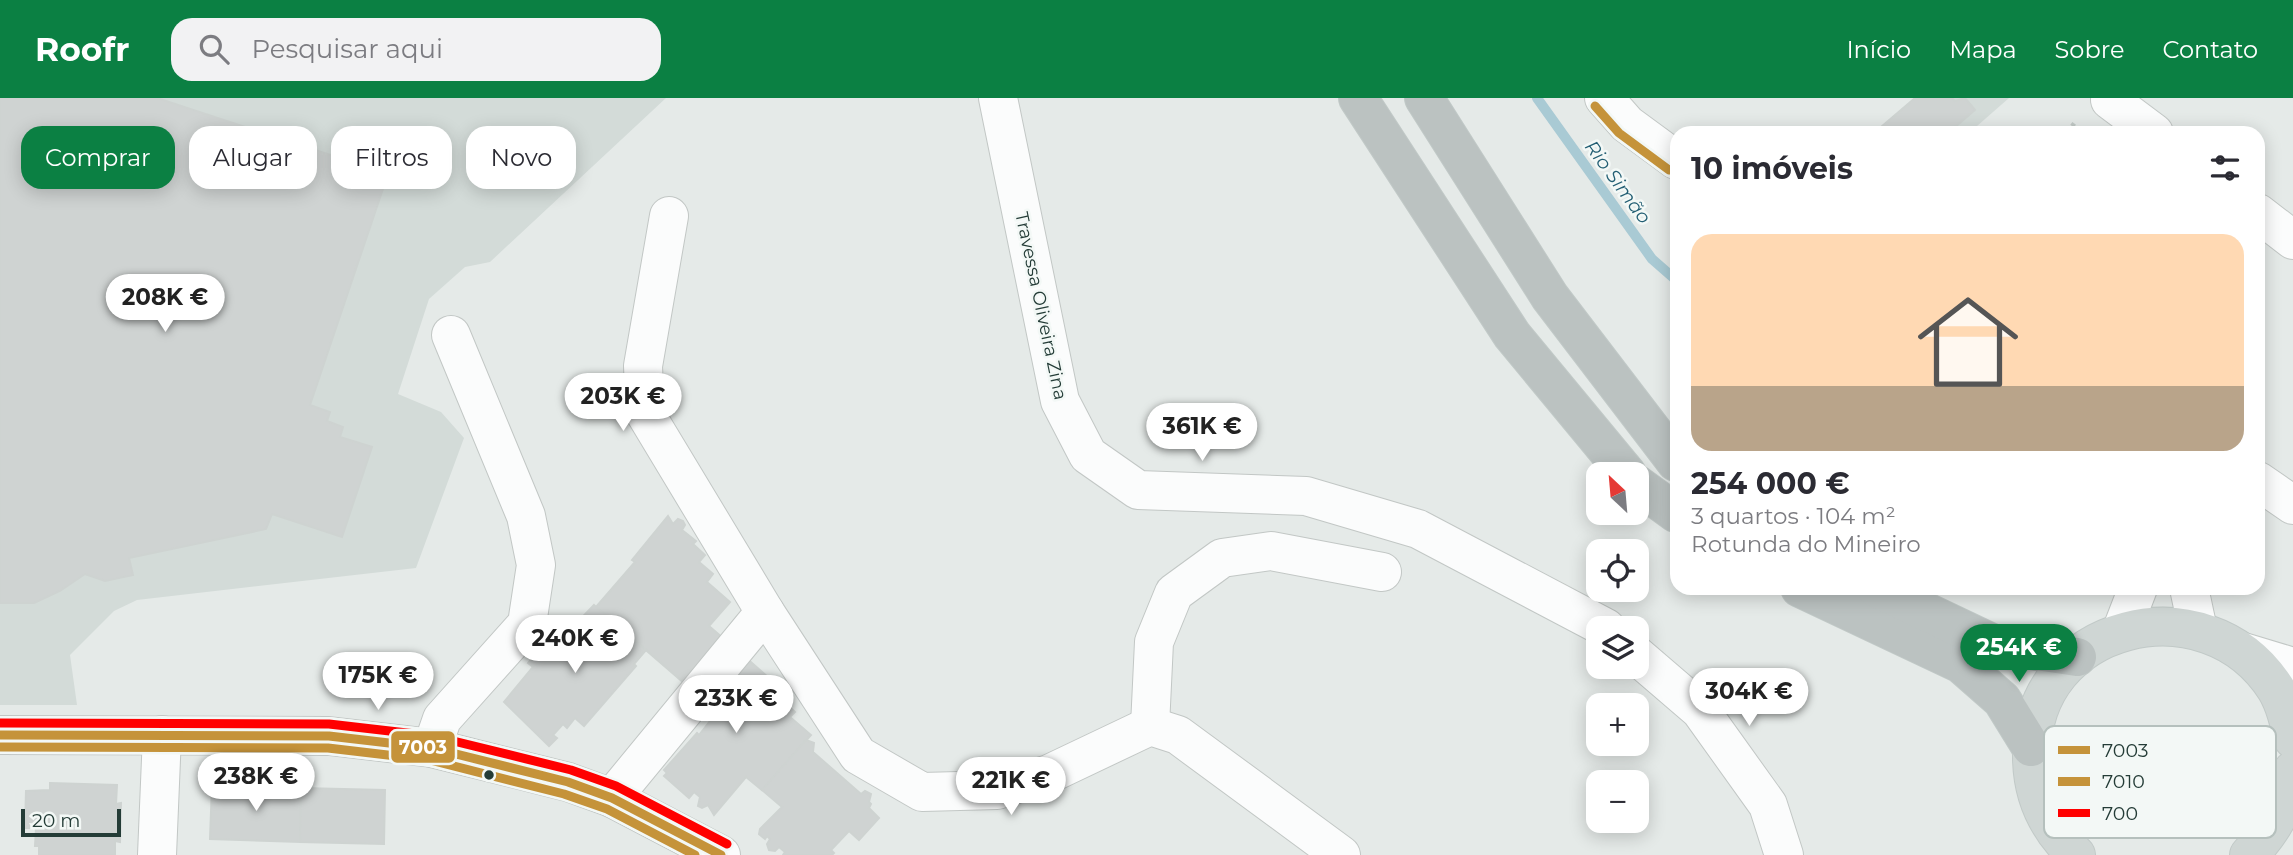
<!DOCTYPE html>
<html lang="pt">
<head>
<meta charset="utf-8">
<style>
  body { margin:0; font-family:Montserrat,sans-serif; background:#f2f2f3; color:#2b2b33; height:100vh; display:flex; flex-direction:column; font-size:26px; white-space:nowrap }
  * { box-sizing:border-box; margin:0 }
  p { font-size:23px; color:#7c7c81 }
  .icon { flex:none; width:38px; height:38px; fill:none; stroke:currentColor; stroke-width:2; stroke-linecap:round; stroke-linejoin:round }
  .map { position:relative; flex:1; overflow:hidden }
  .sheet { position:absolute; left:1670px; top:28px; width:595px; height:469px; display:flex; flex-direction:column; background:#fff; border-radius:21px; box-shadow:0 4px 18px #0003 }
  .sheet>* { flex:none }
  .banner { position:absolute; left:21px; top:28px; width:665px; height:63px; display:flex; gap:14px }
  .needle { width:46px; rotate:334deg }
  .controls { position:absolute; left:1586px; top:364px; display:grid; gap:14px }
  .controls a { display:grid; place-items:center; width:63px; height:63px; border-radius:14px; background:#fff; box-shadow:0 4px 18px #0003; font-size:35px }
  .scale { position:absolute; left:21px; bottom:18px; width:100px; box-sizing:border-box; padding-left:7px; border:4px solid #243c37; border-top:0; font-size:19px; line-height:24px; white-space:nowrap; color:#243c37; -webkit-text-stroke:5px #f3f8f6; paint-order:stroke }
  .price { position:absolute; translate:-50% -60px; padding:0 16px; border-radius:24px; background:#fff; color:#222; font-size:23px; line-height:46px; filter:drop-shadow(0 2px 4px #0008) }
  .price::after { content:''; position:absolute; left:50%; top:42px; width:21px; height:16px; margin-left:-10px; background:inherit; clip-path:polygon(0 0,100% 0,50% 100%) }
  .price.current { background:#0b8043; color:#fff }
  ul { padding:0; list-style:none }
  li { display:grid; align-content:center; gap:14px; height:371px; padding:0 21px }
  li span { display:grid; place-items:center; height:217px; border-radius:21px; color:#555 }
  li>.icon { margin-inline-start:auto }
  span .icon { width:126px; height:126px; fill:#fffc; stroke-width:1 }
  li b { font-size:30px }
  h2 { display:flex; justify-content:space-between; align-items:center; height:84px; padding:0 21px; font-size:30px }
  .chip { padding:0 24px; border-radius:21px; background:#fff; box-shadow:0 4px 18px #0003; font-size:24px; line-height:63px }
  .chip.current { background:#0b8043; color:#fff }
  header { display:flex; align-items:center; gap:42px; box-sizing:border-box; height:98px; padding:0 35px; background:#0b8043; color:#fff }
  header strong { font-size:33px }
  nav { display:flex; gap:38px; margin-inline-start:auto; font-size:24px }
  .search { width:490px; height:63px; background:#f2f2f3; display:flex; align-items:center; gap:18px; box-sizing:border-box; padding:0 24px; border-radius:21px; color:#7c7c81; font-size:26px }
  .map>svg:first-child { display:block }
  .built { fill:#d3dbd8 }
  .lines { fill:none; stroke-linecap:round; stroke-linejoin:round }
  .stream { stroke:#a9cad4; stroke-width:10 }
  .building { fill:#cfd3d2; stroke:#ced3d1; stroke-width:2 }
  .minor-casing { stroke:#c2c7c5; stroke-width:40 }
  .major-casing { stroke:#c1c9c7; stroke-width:40 }
  .highway-casing { stroke:#c1c9c7; stroke-width:40 }
  .path { stroke:#c2cac7; stroke-width:4.5; stroke-dasharray:3.5 5; stroke-linecap:butt }
  .minor { stroke:#fbfcfc; stroke-width:38 }
  .major { stroke:#cfd6d4; stroke-width:38 }
  .highway { stroke:#bbc2c1; stroke-width:38 }
  .bus-1-casing { stroke:#f3f8f6; stroke-width:14 }
  .bus-2-casing { stroke:#f3f8f6; stroke-width:14 }
  .bus-3-casing { stroke:#f3f8f6; stroke-width:14 }
  .bus-1 { stroke:#c5933a; stroke-width:9 }
  .bus-2 { stroke:#c5933a; stroke-width:9 }
  .bus-3 { stroke:#f00; stroke-width:9 }
  .bus-dot { fill:#243c37; stroke:#f3f8f6; stroke-width:2.5 }
  .labels { text-anchor:middle; dominant-baseline:central; stroke-width:5; stroke-linejoin:round; paint-order:stroke }
  .street-label { font-size:18px; fill:#243c37; stroke:#f3f8f6 }
  .water-label { font-size:19px; font-style:italic; fill:#225e73; stroke:#f3f8f6 }
  .key { fill:#f3f8f6; stroke:#b5c0bd; stroke-width:2 }
  .key-label { font-size:19px; fill:#243c37 }
  .line-badge { stroke:#f3f8f6; stroke-width:2.5 }
  .badge-label { font-size:19px; text-anchor:middle; font-weight:bold; fill:#fff }
</style>
</head>
<body>
<header>
<strong>Roofr</strong>
<div class="search"><svg class="icon" aria-label="search" viewBox="0 0 24 24"><circle cx="10" cy="10" r="6"/><path d="M15 15l6 6"/></svg>Pesquisar aqui</div>
<nav><a>Início</a><a>Mapa</a><a>Sobre</a><a>Contato</a></nav>
</header>
<div class="map">
<svg width="2293" height="757" viewBox="0 0 2293 757">
  <rect width="100%" height="100%" fill="#e5eae8"/>
  <g class="built">
    <path d="M 0,0 L 666,0 L 490,164 L 465,169 L 429,201 L 398,296 L 441,314 L 464,340 L 416,470 L 137,502 L 114,513 L 70,557 L 77,607 L 0,607 Z"/>
    <path d="M 1915,0 L 2009,0 L 1969,35 L 1874,35 Z"/>
  </g>
  <g class="lines">
    <path class="stream" d="M 1537,0 L 1652,161 L 1676,182"/>
  </g>
  <g class="building">
    <path d="M 0,0 L 157,0 L 388,76 L 310,307 L 330,314 L 327,323 L 343,329 L 340,339 L 372,349 L 342,439 L 272,416 L 266,431 L 129,460 L 133,477 L 105,483 L 85,476 L 60,493 L 34,505 L 0,505 Z"/>
    <path d="M 1915,0 L 1952,0 L 1955,3 L 1965,0 L 1975,12 L 1948,35 L 1874,35 Z"/>
    <path d="M 668,418 L 673,426 L 678,421 L 683,423 L 685,427 L 682,432 L 696,443 L 693,446 L 705,457 L 699,464 L 713,476 L 707,484 L 730,504 L 709,528 L 723,540 L 684,585 L 596,509 L 635,464 L 632,462 Z"/>
    <path d="M 594,507 L 646,552 L 634,566 L 636,568 L 584,628 L 575,620 L 567,630 L 563,626 L 553,637 L 557,640 L 549,648 L 504,604 L 533,569 L 528,565 L 546,544 L 553,550 Z"/>
    <path d="M 744,558 L 786,595 L 781,601 L 795,614 L 790,619 L 811,637 L 762,692 L 746,679 L 714,717 L 708,707 L 702,710 L 698,708 L 700,699 L 694,694 L 689,700 L 664,678 L 667,675 L 664,672 L 697,635 L 699,637 L 717,614 L 684,585 Z"/>
    <path d="M 806,642 L 814,645 L 813,654 L 861,696 L 865,693 L 871,696 L 869,704 L 871,706 L 869,710 L 879,720 L 859,742 L 849,733 L 831,752 L 834,755 L 832,757 L 783,757 L 785,754 L 779,749 L 775,753 L 769,752 L 767,746 L 770,741 L 767,738 L 765,741 L 759,736 L 760,731 L 782,709 L 762,692 Z"/>
    <path d="M 50,685 L 117,687 L 116,706 L 121,705 L 120,744 L 115,743 L 115,757 L 39,757 L 39,748 L 35,748 L 36,730 L 25,730 L 26,693 L 50,692 Z"/>
    <path d="M 212,686 L 301,690 L 300,744 L 210,741 Z"/>
    <path d="M 301,690 L 385,692 L 384,746 L 300,744 Z"/>
  </g>
  <g class="lines">
    <defs>
      <g id="minor">
        <path d="M 998,0 L 1060,303 L 1088,357 L 1138,392 L 1306,398 L 1418,431 L 1606,530"/>
        <path d="M 1604,0 L 1627,26 L 1676,62"/>
        <path d="M 2110,2 L 2154,35"/>
        <path d="M 2258,115 L 2293,142"/>
        <path d="M 669,118 L 643,268 L 645,315 L 765,514 L 858,657 L 922,694 L 997,692 L 1049,676 L 1150,628 L 1178,637 L 1341,757"/>
        <path d="M 2258,383 L 2293,407"/>
        <path d="M 2189,490 L 2198,532"/>
        <path d="M 2121,534 L 2138,490"/>
        <path d="M 2243,554 L 2293,569"/>
        <path d="M 1636,557 L 1700,612 L 1768,707 L 1784,757"/>
        <path d="M 1150,628 L 1154,544 L 1174,495 L 1222,460 L 1271,453 L 1382,474"/>
        <path d="M 0,637 L 329,638 L 432,650 L 568,684 L 612,700 L 721,757"/>
        <path d="M 432,650 L 442,621 L 527,526 L 536,467 L 526,418 L 451,237"/>
        <path d="M 612,700 L 765,514"/>
        <path d="M 157,757 L 162,637"/>
      </g>
      <g id="major">
        <path d="M 2076,757 C 2047,730 2032,698 2032,658 C 2029,525 2206,481 2276,591 C 2285,606 2289,624 2293,641"/>
        <path d="M 2249,757 C 2273,732 2287,707 2293,672"/>
      </g>
      <g id="highway">
        <path d="M 1358,0 L 1512,237 L 1627,376"/>
        <path d="M 1424,0 L 1550,199 L 1676,364"/>
        <path d="M 1636,386 L 1676,415"/>
        <path d="M 1800,490 L 1961,566 L 2002,602 L 2031,649"/>
        <path d="M 1876,490 L 1996,547 L 2077,559"/>
      </g>
    </defs>
    <use href="#minor" class="minor-casing"/>
    <use href="#major" class="major-casing"/>
    <use href="#highway" class="highway-casing"/>
    <path class="path" d="M 2067,35 L 2076,23"/>
    <use href="#minor" class="minor"/>
    <use href="#major" class="major"/>
    <use href="#highway" class="highway"/>
    <defs>
      <path id="bus-1" d="M 0,637 L 329,638 L 432,650 L 568,684 L 612,700 L 721,757"/>
      <g id="bus-2">
        <path d="M 1595,8 L 1619,35 L 1669,72"/>
        <path d="M 0,649 L 328,650 L 430,662 L 564,696 L 607,711 L 695,757"/>
      </g>
      <path id="bus-3" d="M 0,625 L 329,626 L 433,638 L 571,672 L 616,688 L 727,746"/>
    </defs>
    <use href="#bus-1" class="bus-1-casing"/>
    <use href="#bus-2" class="bus-2-casing"/>
    <use href="#bus-3" class="bus-3-casing"/>
    <use href="#bus-1" class="bus-1"/>
    <use href="#bus-2" class="bus-2"/>
    <use href="#bus-3" class="bus-3"/>
  </g>
  <circle class="bus-dot" cx="489" cy="677" r="6"/>
  <g class="labels">
    <g class="street-label">
      <text transform="translate(1041 208) rotate(78)">Travessa Oliveira Zina</text>
    </g>
    <g class="water-label">
      <text transform="translate(1618 84) rotate(54)">Rio Simão</text>
    </g>
  </g>
  <rect x="2044" y="628" width="232" height="112" rx="10" class="key"/>
  <rect x="2058" y="648" width="32" height="8" fill="#c5933a"/>
  <rect x="2058" y="679" width="32" height="9" fill="#c5933a"/>
  <rect x="2058" y="711" width="32" height="8" fill="#f00"/>
  <g class="key-label">
    <text x="2102" y="659">7003</text>
    <text x="2102" y="690">7010</text>
    <text x="2102" y="722">700</text>
  </g>
  <rect class="line-badge" x="390" y="632" width="66" height="34" rx="7" fill="#c5933a"/>
  <g class="badge-label">
    <text x="423" y="656">7003</text>
  </g>
</svg>
<div class="controls">
<a><svg class="needle" viewBox="-14 -14 28 28"><path d="M0-13l5 13h-10z" fill="#e53935"/><path d="M0 13l5-13h-10z" fill="#7c7c81"/></svg></a>
<a><svg class="icon" aria-label="locate" viewBox="0 0 24 24"><circle cx="12" cy="12" r="6"/><path d="M12 2v4M12 18v4M2 12h4M18 12h4"/></svg></a>
<a><svg class="icon" aria-label="layers" viewBox="0 0 24 24"><path d="M12 4l9 5-9 5-9-5zM3 14l9 5 9-5"/></svg></a>
<a>+</a>
<a>−</a>
</div>
<div class="scale">20 m</div>
<b class="price" style="left:165px;top:236px">208K €</b>
<b class="price" style="left:623px;top:335px">203K €</b>
<b class="price" style="left:1202px;top:365px">361K €</b>
<b class="price" style="left:575px;top:577px">240K €</b>
<b class="price current" style="left:2019px;top:586px">254K €</b>
<b class="price" style="left:378px;top:614px">175K €</b>
<b class="price" style="left:1749px;top:630px">304K €</b>
<b class="price" style="left:736px;top:637px">233K €</b>
<b class="price" style="left:256px;top:715px">238K €</b>
<b class="price" style="left:1011px;top:719px">221K €</b>
<div class="banner">
<a class="chip current">Comprar</a>
<a class="chip">Alugar</a>
<a class="chip">Filtros</a>
<a class="chip">Novo</a>
</div>
<section class="sheet">
<h2>10 imóveis<svg class="icon" aria-label="filters" viewBox="0 0 24 24"><path d="M4 7h16M4 17h16"/><circle cx="9" cy="7" r="2"/><circle cx="15" cy="17" r="2"/></svg></h2>
<ul>
<li><span style="background:linear-gradient(#ffd9b3 70%,#b9a48a 0)"><svg class="icon" aria-label="home" viewBox="0 0 24 24"><path d="M3 11l9-7 9 7M6 9v11h12V9"/></svg></span><div><b>254 000 €</b><p>3 quartos · 104 m²</p><p>Rotunda do Mineiro</p></div></li>
</ul>
</section>
</div>
</body>
</html>
